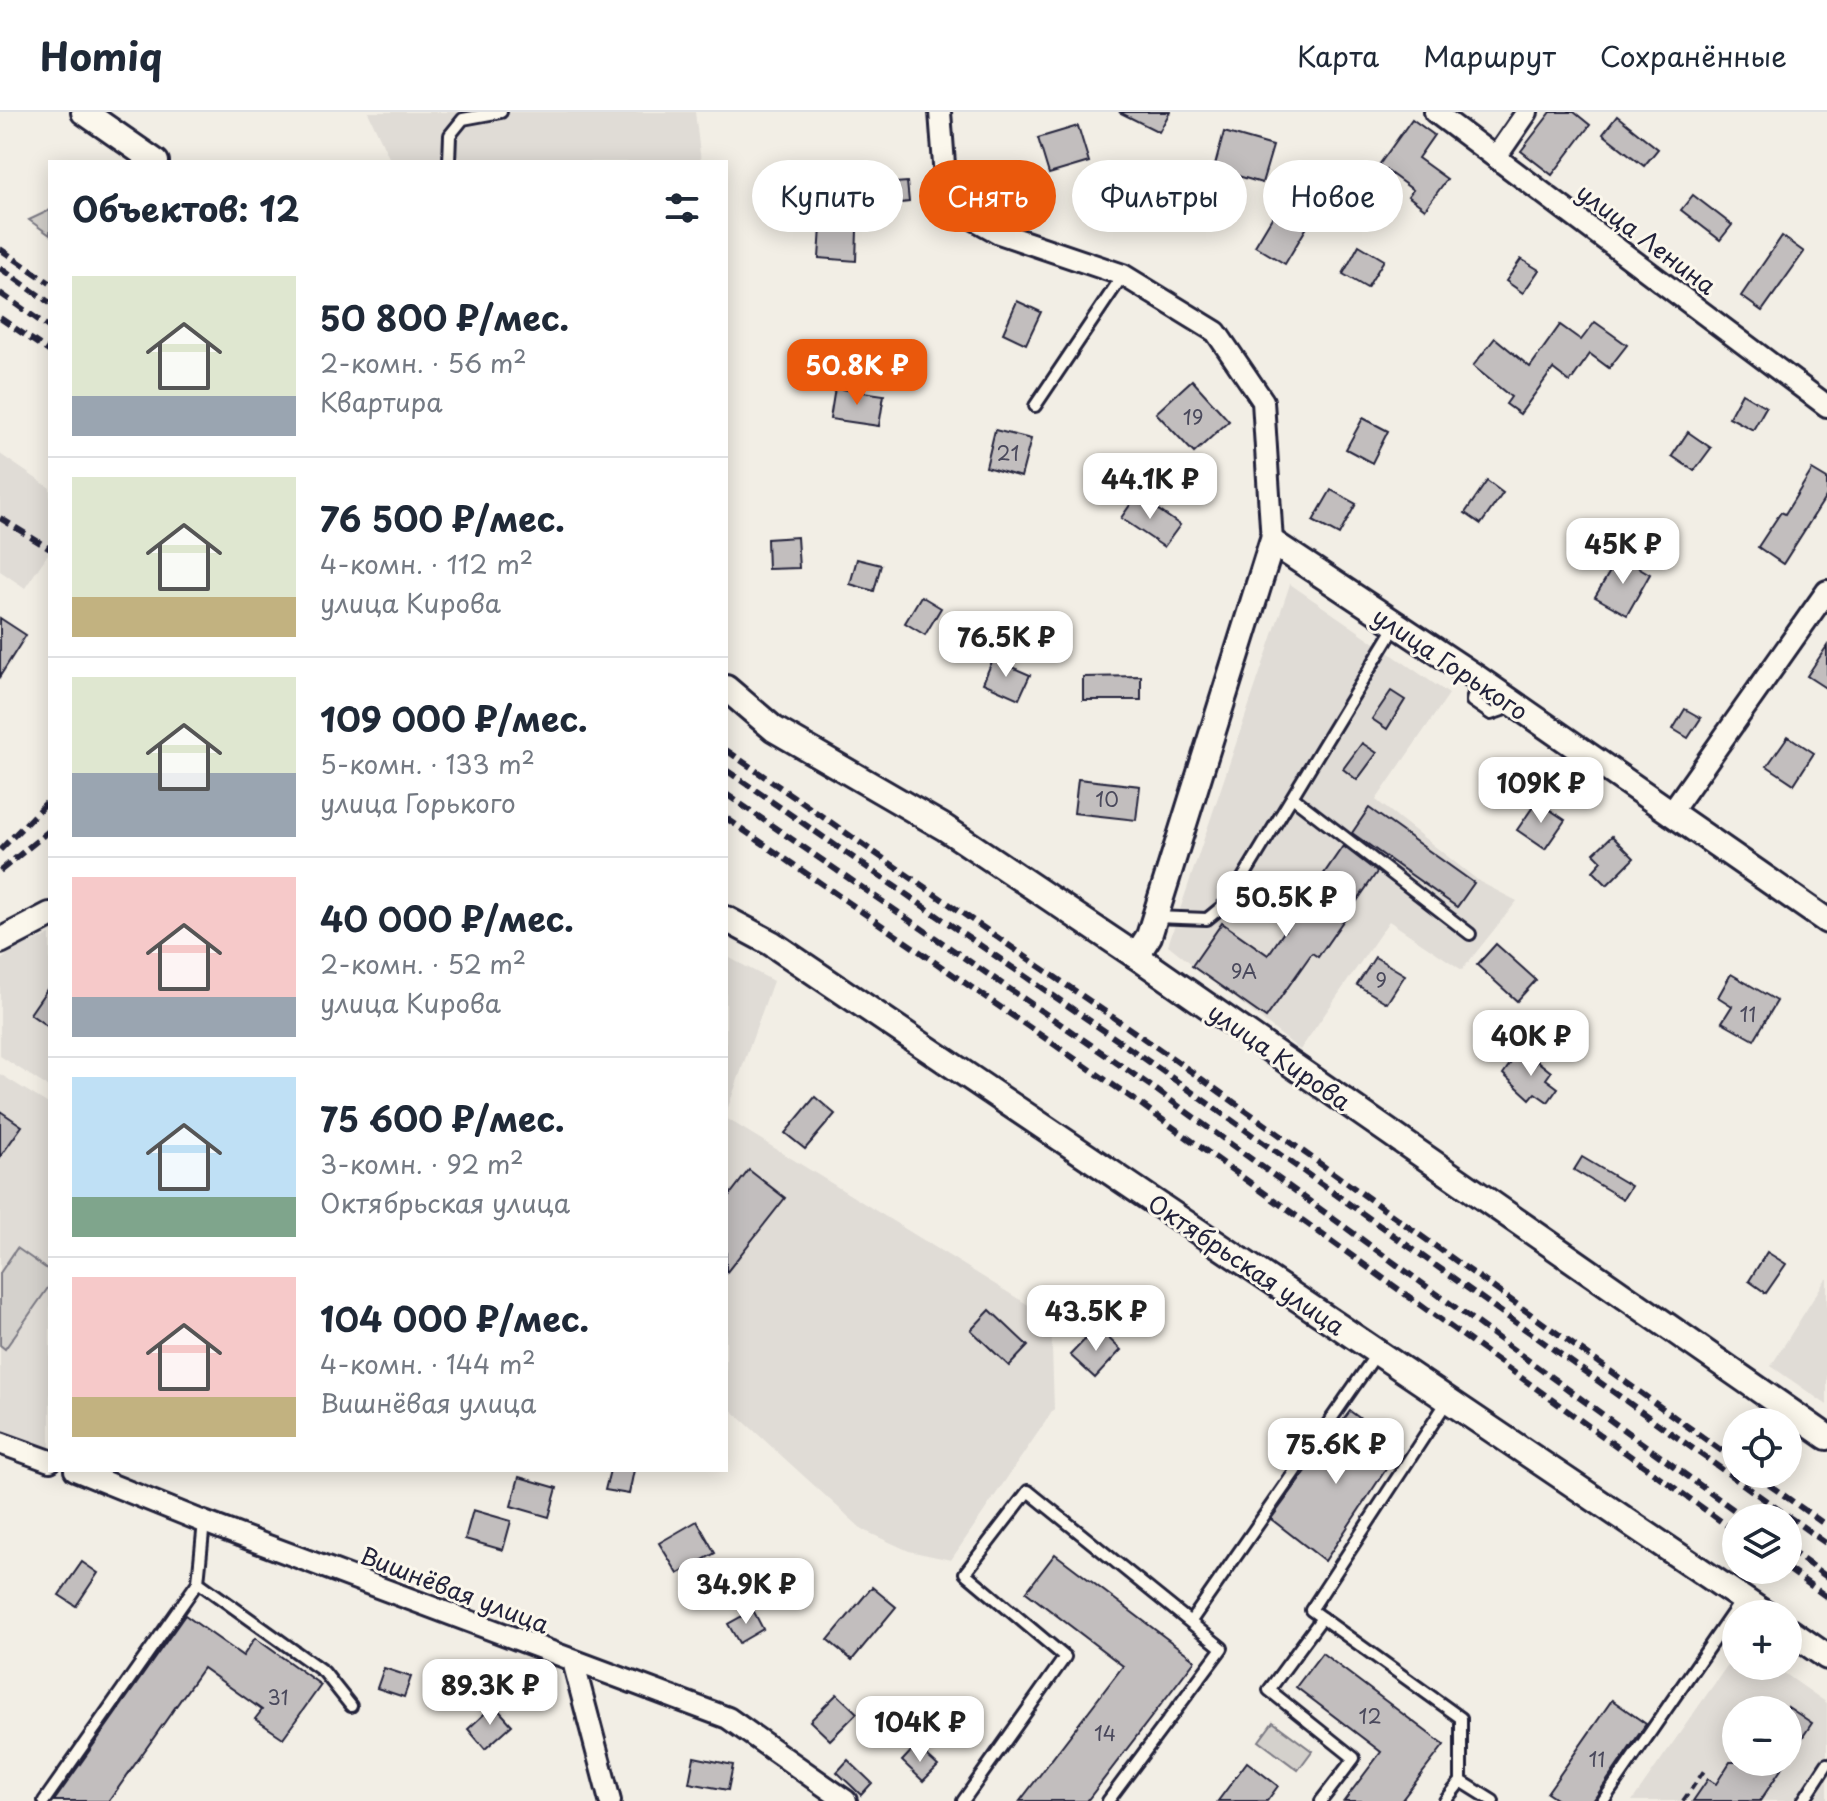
<!DOCTYPE html>
<html lang="ru">
<head>
<meta charset="utf-8">
<style>
  body { margin:0; font-family:"Playpen Sans",sans-serif; background:#f6f6f7; color:#1f2937; height:100vh; display:flex; flex-direction:column; font-size:30px; white-space:nowrap }
  * { box-sizing:border-box; margin:0 }
  p { font-size:26px; color:#747a83 }
  .icon { flex:none; width:44px; height:44px; fill:none; stroke:currentColor; stroke-width:2; stroke-linecap:round; stroke-linejoin:round }
  .map { position:relative; flex:1; overflow:hidden }
  .drawer { position:absolute; left:48px; top:48px; width:680px; height:1312px; display:flex; flex-direction:column; background:#fff; border-radius:0px; box-shadow:0 4px 20px #0003 }
  .drawer>* { flex:none }
  .banner { position:absolute; left:752px; top:48px; width:760px; height:72px; display:flex; gap:16px }
  .tools { position:absolute; left:1722px; top:1296px; display:grid; gap:16px }
  .tools a { display:grid; place-items:center; width:80px; height:80px; border-radius:50%; background:#fff; box-shadow:0 4px 20px #0003; font-size:40px }
  .price { position:absolute; translate:-50% -68px; padding:0 18px; border-radius:16px; background:#fff; color:#222; font-size:26px; line-height:52px; filter:drop-shadow(0 2px 4px #0008) }
  .price::after { content:''; position:absolute; left:50%; top:48px; width:24px; height:18px; margin-left:-12px; background:inherit; clip-path:polygon(0 0,100% 0,50% 100%) }
  .price.current { background:#ea580c; color:#fff }
  ul { padding:0; list-style:none }
  li { display:flex; align-items:center; gap:24px; height:200px; padding:0 24px }
  li+li { border-top:2px solid #e0e1e3 }
  li span { display:grid; place-items:center; flex:none; width:224px; height:160px; border-radius:0px; color:#555 }
  li>.icon { margin-inline-start:auto }
  span .icon { width:96px; height:96px; fill:#fffc; stroke-width:1 }
  li b { font-size:34px }
  h2 { display:flex; justify-content:space-between; align-items:center; height:96px; padding:0 24px; font-size:34px }
  .pill { padding:0 28px; border-radius:36px; background:#fff; box-shadow:0 4px 20px #0003; font-size:28px; line-height:72px }
  .pill.current { background:#ea580c; color:#fff }
  header { display:flex; align-items:center; gap:48px; box-sizing:border-box; height:112px; padding:0 40px; background:#fff; border-bottom:2px solid #e0e1e3 }
  header strong { font-size:38px }
  nav { display:flex; gap:44px; margin-inline-start:auto; font-size:28px }
  .map>svg:first-child { display:block }
  .built { fill:#e0dcd6; fill-rule:evenodd }
  .green { fill:#d4d1cc; stroke:#7b7a84; stroke-width:2 }
  .building { fill:#c2bebe; stroke:#22223b; stroke-width:2 }
  .lines { fill:none; stroke-linecap:round; stroke-linejoin:round }
  .service-casing { stroke:#22223b; stroke-width:16 }
  .minor-casing { stroke:#22223b; stroke-width:26 }
  .tertiary-casing { stroke:#22223b; stroke-width:30 }
  .path { stroke:#22223b; stroke-width:4; stroke-dasharray:8 6; stroke-linecap:butt }
  .service { stroke:#fbf7ec; stroke-width:10 }
  .minor { stroke:#fbf7ec; stroke-width:20 }
  .tertiary { stroke:#fbf7ec; stroke-width:24 }
  .rail { stroke:#22223b; stroke-width:6; stroke-dasharray:12 6; stroke-linecap:butt }
  .labels { text-anchor:middle; dominant-baseline:central; stroke-width:6; stroke-linejoin:round; paint-order:stroke }
  .number-label { font-size:20px; fill:#4a495c }
  .street-label { font-size:24px; fill:#22223b; stroke:#fbf7ec }
</style>
</head>
<body>
<header>
<strong>Homiq</strong>
<nav><a>Карта</a><a>Маршрут</a><a>Сохранённые</a></nav>
</header>
<div class="map">
<svg width="1827" height="1689" viewBox="0 0 1827 1689">
  <rect width="100%" height="100%" fill="#f2eee5"/>
  <filter id="ink" filterUnits="userSpaceOnUse"><feTurbulence type="fractalNoise" baseFrequency=".0125" numOctaves="2"/><feDisplacementMap in="SourceGraphic" scale="16" xChannelSelector="R" yChannelSelector="G"/><feConvolveMatrix kernelMatrix="1 2 1 2 8 2 1 2 1" color-interpolation-filters="sRGB"/></filter>
  <g filter="url(#ink)">
    <g class="built">
      <path d="M 368,0 L 695,0 L 701,50 L 391,50 Z"/>
      <path d="M 0,342 L 50,376 L 50,439 L 25,476 L 0,459 Z"/>
      <path d="M 1290,472 L 1449,582 L 1376,688 L 1480,770 L 1517,789 L 1462,858 L 1389,809 L 1300,938 L 1168,833 Z"/>
      <path d="M 50,823 L 50,976 L 0,944 L 0,849 L 14,837 Z"/>
      <path d="M 726,844 L 773,869 L 726,1001 Z"/>
      <path d="M 0,962 L 50,993 L 50,1337 L 0,1317 Z"/>
      <path d="M 726,1006 L 1051,1207 L 1054,1297 L 951,1448 L 909,1439 L 863,1418 L 726,1293 Z"/>
      <path d="M 1827,1165 L 1827,1293 L 1771,1254 Z"/>
      <path d="M 1736,1541 L 1736,1554 L 1774,1554 L 1827,1591 L 1827,1689 L 1632,1689 ZM 1736,1598 L 1788,1598 L 1788,1650 L 1736,1650 Z"/>
    </g>
    <g class="green">
      <path d="M 50,98 L 50,123 L 29,108 Z"/>
      <path d="M 17,1136 L 50,1159 L 50,1173 L 5,1237 L 0,1233 L 0,1161 Z"/>
      <path d="M 1273,1610 L 1312,1639 L 1298,1658 L 1259,1629 Z"/>
    </g>
    <g class="building">
      <path d="M 1119,0 L 1170,0 L 1159,20 Z"/>
      <path d="M 1551,0 L 1574,0 L 1590,13 L 1552,63 L 1521,39 Z"/>
      <path d="M 1617,4 L 1658,37 L 1644,54 L 1603,22 Z"/>
      <path d="M 1412,7 L 1434,23 L 1418,46 L 1447,67 L 1425,97 L 1408,84 L 1413,78 L 1379,53 Z"/>
      <path d="M 1078,14 L 1089,50 L 1049,62 L 1038,26 Z"/>
      <path d="M 1224,20 L 1273,34 L 1262,71 L 1214,57 Z"/>
      <path d="M 907,70 L 909,90 L 871,94 L 869,73 Z"/>
      <path d="M 1120,76 L 1141,90 L 1127,111 L 1106,97 Z"/>
      <path d="M 1693,83 L 1732,113 L 1720,128 L 1681,98 Z"/>
      <path d="M 1283,87 L 1313,105 L 1285,152 L 1255,134 Z"/>
      <path d="M 821,115 L 857,118 L 856,149 L 819,146 Z"/>
      <path d="M 1782,124 L 1804,140 L 1762,199 L 1741,184 Z"/>
      <path d="M 1359,133 L 1384,148 L 1367,176 L 1343,162 Z"/>
      <path d="M 1521,147 L 1539,158 L 1523,181 L 1506,169 Z"/>
      <path d="M 1017,189 L 1041,200 L 1026,232 L 1003,221 Z"/>
      <path d="M 1595,210 L 1627,233 L 1609,256 L 1590,242 L 1570,270 L 1553,257 L 1520,302 L 1506,292 L 1511,285 L 1473,254 L 1495,226 L 1530,255 L 1560,213 L 1581,228 Z"/>
      <path d="M 1192,268 L 1229,309 L 1194,341 L 1156,301 Z"/>
      <path d="M 835,276 L 884,283 L 879,314 L 830,307 Z"/>
      <path d="M 1742,281 L 1766,295 L 1753,318 L 1729,305 Z"/>
      <path d="M 1363,306 L 1388,319 L 1372,351 L 1346,337 Z"/>
      <path d="M 995,318 L 1031,327 L 1021,365 L 986,355 Z"/>
      <path d="M 1688,320 L 1711,336 L 1694,359 L 1672,344 Z"/>
      <path d="M 1812,358 L 1827,367 L 1827,383 L 1783,452 L 1758,435 L 1781,400 L 1785,402 Z"/>
      <path d="M 1487,369 L 1503,381 L 1481,412 L 1465,401 Z"/>
      <path d="M 1331,378 L 1356,392 L 1339,423 L 1313,409 Z"/>
      <path d="M 1137,383 L 1180,413 L 1164,435 L 1121,406 Z"/>
      <path d="M 797,425 L 799,456 L 768,457 L 767,427 Z"/>
      <path d="M 1619,444 L 1650,462 L 1627,503 L 1595,485 Z"/>
      <path d="M 857,447 L 881,453 L 874,479 L 850,472 Z"/>
      <path d="M 921,484 L 941,496 L 925,523 L 905,511 Z"/>
      <path d="M 0,506 L 26,523 L 0,564 Z"/>
      <path d="M 1827,534 L 1827,577 L 1807,564 Z"/>
      <path d="M 993,547 L 1030,563 L 1019,587 L 983,571 Z"/>
      <path d="M 1141,564 L 1141,588 L 1083,588 L 1083,565 Z"/>
      <path d="M 1391,579 L 1405,588 L 1387,617 L 1372,607 Z"/>
      <path d="M 1685,597 L 1701,606 L 1688,626 L 1673,617 Z"/>
      <path d="M 1788,624 L 1814,641 L 1794,672 L 1767,654 Z"/>
      <path d="M 1362,631 L 1377,641 L 1357,668 L 1343,657 Z"/>
      <path d="M 1078,667 L 1140,674 L 1136,708 L 1074,701 Z"/>
      <path d="M 1537,689 L 1565,708 L 1545,737 L 1517,718 Z"/>
      <path d="M 1369,696 L 1474,771 L 1457,795 L 1352,721 Z"/>
      <path d="M 1612,724 L 1634,746 L 1607,773 L 1593,759 L 1602,749 L 1594,741 Z"/>
      <path d="M 1343,734 L 1377,760 L 1318,845 L 1312,841 L 1266,906 L 1192,854 L 1222,811 L 1268,843 Z"/>
      <path d="M 1496,832 L 1536,868 L 1517,889 L 1477,853 Z"/>
      <path d="M 1375,845 L 1405,863 L 1387,891 L 1357,873 Z"/>
      <path d="M 1731,862 L 1777,889 L 1754,928 L 1722,910 L 1732,894 L 1718,885 Z"/>
      <path d="M 50,873 L 50,916 L 30,902 Z"/>
      <path d="M 1517,942 L 1533,954 L 1537,949 L 1551,960 L 1546,967 L 1558,976 L 1548,990 L 1535,981 L 1530,987 L 1503,962 Z"/>
      <path d="M 815,985 L 835,1002 L 805,1037 L 785,1021 Z"/>
      <path d="M 0,999 L 22,1014 L 0,1045 Z"/>
      <path d="M 1582,1045 L 1631,1074 L 1623,1087 L 1574,1058 Z"/>
      <path d="M 749,1058 L 785,1086 L 726,1161 L 726,1088 Z"/>
      <path d="M 1767,1140 L 1786,1152 L 1766,1181 L 1749,1169 Z"/>
      <path d="M 990,1198 L 1028,1234 L 1009,1254 L 971,1218 Z"/>
      <path d="M 1097,1215 L 1121,1238 L 1095,1266 L 1070,1243 Z"/>
      <path d="M 1350,1299 L 1400,1336 L 1325,1449 L 1271,1407 Z"/>
      <path d="M 610,1358 L 634,1358 L 629,1382 L 605,1378 Z"/>
      <path d="M 519,1365 L 557,1376 L 549,1405 L 511,1394 Z"/>
      <path d="M 473,1398 L 511,1409 L 503,1438 L 465,1427 Z"/>
      <path d="M 697,1409 L 715,1441 L 678,1462 L 659,1431 Z"/>
      <path d="M 1055,1442 L 1195,1548 L 1087,1689 L 1020,1689 L 1123,1554 L 1026,1480 Z"/>
      <path d="M 82,1450 L 98,1461 L 76,1494 L 59,1483 Z"/>
      <path d="M 872,1475 L 896,1495 L 852,1548 L 828,1528 Z"/>
      <path d="M 753,1498 L 763,1517 L 739,1531 L 728,1512 Z"/>
      <path d="M 185,1503 L 243,1544 L 255,1526 L 321,1573 L 283,1626 L 255,1607 L 262,1598 L 203,1556 L 109,1689 L 54,1689 Z"/>
      <path d="M 1322,1541 L 1444,1633 L 1401,1689 L 1344,1689 L 1381,1640 L 1296,1575 Z"/>
      <path d="M 384,1556 L 411,1565 L 404,1585 L 377,1576 Z"/>
      <path d="M 837,1582 L 857,1601 L 830,1628 L 810,1609 Z"/>
      <path d="M 1612,1588 L 1646,1612 L 1593,1689 L 1559,1689 L 1547,1681 Z"/>
      <path d="M 494,1593 L 512,1613 L 485,1637 L 468,1617 Z"/>
      <path d="M 1788,1595 L 1812,1611 L 1788,1647 Z"/>
      <path d="M 916,1634 L 938,1654 L 923,1669 L 902,1649 Z"/>
      <path d="M 694,1645 L 733,1653 L 728,1678 L 689,1671 Z"/>
      <path d="M 848,1648 L 872,1671 L 861,1683 L 837,1660 Z"/>
      <path d="M 1247,1650 L 1278,1674 L 1267,1689 L 1218,1689 Z"/>
      <path d="M 1730,1650 L 1786,1650 L 1760,1689 L 1693,1689 L 1708,1667 L 1716,1672 Z"/>
    </g>
    <g class="lines">
      <defs>
        <g id="service">
          <path d="M 449,50 L 450,23 L 463,7 L 501,0"/>
          <path d="M 1035,294 L 1123,163"/>
          <path d="M 1477,568 L 1472,589 L 1491,602 L 1514,594"/>
          <path d="M 1295,687 L 1470,822"/>
          <path d="M 1155,805 L 1207,807 L 1229,789 L 1395,515"/>
          <path d="M 1448,1288 L 1311,1498 L 1461,1606 L 1461,1669 L 1493,1689"/>
          <path d="M 198,1470 L 204,1410"/>
          <path d="M 1191,1509 L 1377,1241"/>
          <path d="M 44,1689 L 198,1470 L 324,1560 L 351,1594"/>
          <path d="M 963,1689 L 1065,1545 L 965,1461 L 1028,1379 L 1222,1536 L 1108,1689"/>
          <path d="M 1321,1689 L 1354,1646 L 1269,1578 L 1322,1506"/>
          <path d="M 1445,1689 L 1461,1669"/>
          <path d="M 1603,1689 L 1742,1487"/>
          <path d="M 1803,1689 L 1827,1652"/>
        </g>
        <g id="minor">
          <path d="M 940,0 L 947,92 L 999,121 L 1123,163 L 1216,220 L 1263,289 L 1272,430"/>
          <path d="M 1435,0 L 1827,294"/>
          <path d="M 1496,45 L 1527,0"/>
          <path d="M 1670,702 L 1827,479"/>
          <path d="M 0,1331 L 50,1349"/>
          <path d="M 75,1358 L 204,1410 L 728,1606 L 846,1689"/>
          <path d="M 573,1549 L 610,1689"/>
        </g>
        <g id="tertiary">
          <path d="M 84,0 L 156,50"/>
          <path d="M 726,576 L 774,617 L 945,716 L 1136,844 L 1827,1325"/>
          <path d="M 726,807 L 771,831 L 1765,1502"/>
          <path d="M 0,829 L 50,803"/>
          <path d="M 1136,844 L 1149,824 L 1272,430 L 1477,566 L 1827,809"/>
          <path d="M 1788,1518 L 1827,1545"/>
        </g>
      </defs>
      <use href="#service" class="service-casing"/>
      <use href="#minor" class="minor-casing"/>
      <use href="#tertiary" class="tertiary-casing"/>
      <path class="path" d="M 1683,1689 L 1706,1656"/>
      <use href="#service" class="service"/>
      <use href="#minor" class="minor"/>
      <use href="#tertiary" class="tertiary"/>
      <g class="rail">
        <path d="M 0,137 L 50,171"/>
        <path d="M 0,156 L 50,191"/>
        <path d="M 0,181 L 50,216"/>
        <path d="M 0,206 L 50,240"/>
        <path d="M 0,406 L 50,437"/>
        <path d="M 726,638 L 1175,948 L 1736,1349"/>
        <path d="M 726,658 L 1161,958 L 1827,1432"/>
        <path d="M 726,682 L 1155,977 L 1745,1406"/>
        <path d="M 726,706 L 1142,993 L 1736,1420"/>
        <path d="M 0,738 L 50,687"/>
        <path d="M 0,759 L 50,718"/>
        <path d="M 1754,1362 L 1827,1414"/>
        <path d="M 1788,1437 L 1827,1465"/>
        <path d="M 1788,1457 L 1827,1485"/>
      </g>
    </g>
  </g>
  <g class="labels">
    <g class="number-label">
      <text x="1193" y="305">19</text>
      <text x="1008" y="341">21</text>
      <text x="1107" y="687">10</text>
      <text x="1244" y="859">9А</text>
      <text x="1381" y="868">9</text>
      <text x="1748" y="902">11</text>
      <text x="278" y="1585">31</text>
      <text x="1370" y="1604">12</text>
      <text x="1105" y="1621">14</text>
      <text x="1597" y="1647">11</text>
    </g>
    <g class="street-label">
      <text transform="translate(1647 126) rotate(37)">улица Ленина</text>
      <text transform="translate(1451 551) rotate(34)">улица Горького</text>
      <text transform="translate(1280 944) rotate(35)">улица Кирова</text>
      <text transform="translate(1247 1152) rotate(34)">Октябрьская улица</text>
      <text transform="translate(455 1477) rotate(21)">Вишнёвая улица</text>
    </g>
  </g>
</svg>
<div class="tools">
<a><svg class="icon" aria-label="locate" viewBox="0 0 24 24"><circle cx="12" cy="12" r="6"/><path d="M12 2v4M12 18v4M2 12h4M18 12h4"/></svg></a>
<a><svg class="icon" aria-label="layers" viewBox="0 0 24 24"><path d="M12 4l9 5-9 5-9-5zM3 14l9 5 9-5"/></svg></a>
<a>+</a>
<a>−</a>
</div>
<b class="price current" style="left:857px;top:295px">50.8K ₽</b>
<b class="price" style="left:1150px;top:409px">44.1K ₽</b>
<b class="price" style="left:1623px;top:474px">45K ₽</b>
<b class="price" style="left:1006px;top:567px">76.5K ₽</b>
<b class="price" style="left:1541px;top:713px">109K ₽</b>
<b class="price" style="left:1286px;top:827px">50.5K ₽</b>
<b class="price" style="left:1531px;top:966px">40K ₽</b>
<b class="price" style="left:1096px;top:1241px">43.5K ₽</b>
<b class="price" style="left:1336px;top:1374px">75.6K ₽</b>
<b class="price" style="left:746px;top:1514px">34.9K ₽</b>
<b class="price" style="left:490px;top:1615px">89.3K ₽</b>
<b class="price" style="left:920px;top:1652px">104K ₽</b>
<div class="banner">
<a class="pill">Купить</a>
<a class="pill current">Снять</a>
<a class="pill">Фильтры</a>
<a class="pill">Новое</a>
</div>
<section class="drawer">
<h2>Объектов: 12<svg class="icon" aria-label="filters" viewBox="0 0 24 24"><path d="M4 7h16M4 17h16"/><circle cx="9" cy="7" r="2"/><circle cx="15" cy="17" r="2"/></svg></h2>
<ul>
<li><span style="background:linear-gradient(#dfe7d0 75%,#9aa5b1 0)"><svg class="icon" aria-label="home" viewBox="0 0 24 24"><path d="M3 11l9-7 9 7M6 9v11h12V9"/></svg></span><div><b>50 800 ₽/мес.</b><p>2-комн. · 56 m²</p><p>Квартира</p></div></li>
<li><span style="background:linear-gradient(#dfe7d0 75%,#c2b280 0)"><svg class="icon" aria-label="home" viewBox="0 0 24 24"><path d="M3 11l9-7 9 7M6 9v11h12V9"/></svg></span><div><b>76 500 ₽/мес.</b><p>4-комн. · 112 m²</p><p>улица Кирова</p></div></li>
<li><span style="background:linear-gradient(#dfe7d0 60%,#9aa5b1 0)"><svg class="icon" aria-label="home" viewBox="0 0 24 24"><path d="M3 11l9-7 9 7M6 9v11h12V9"/></svg></span><div><b>109 000 ₽/мес.</b><p>5-комн. · 133 m²</p><p>улица Горького</p></div></li>
<li><span style="background:linear-gradient(#f6c9c9 75%,#9aa5b1 0)"><svg class="icon" aria-label="home" viewBox="0 0 24 24"><path d="M3 11l9-7 9 7M6 9v11h12V9"/></svg></span><div><b>40 000 ₽/мес.</b><p>2-комн. · 52 m²</p><p>улица Кирова</p></div></li>
<li><span style="background:linear-gradient(#bfe0f5 75%,#7fa58c 0)"><svg class="icon" aria-label="home" viewBox="0 0 24 24"><path d="M3 11l9-7 9 7M6 9v11h12V9"/></svg></span><div><b>75 600 ₽/мес.</b><p>3-комн. · 92 m²</p><p>Октябрьская улица</p></div></li>
<li><span style="background:linear-gradient(#f6c9c9 75%,#c2b280 0)"><svg class="icon" aria-label="home" viewBox="0 0 24 24"><path d="M3 11l9-7 9 7M6 9v11h12V9"/></svg></span><div><b>104 000 ₽/мес.</b><p>4-комн. · 144 m²</p><p>Вишнёвая улица</p></div></li>
</ul>
</section>
</div>
</body>
</html>
